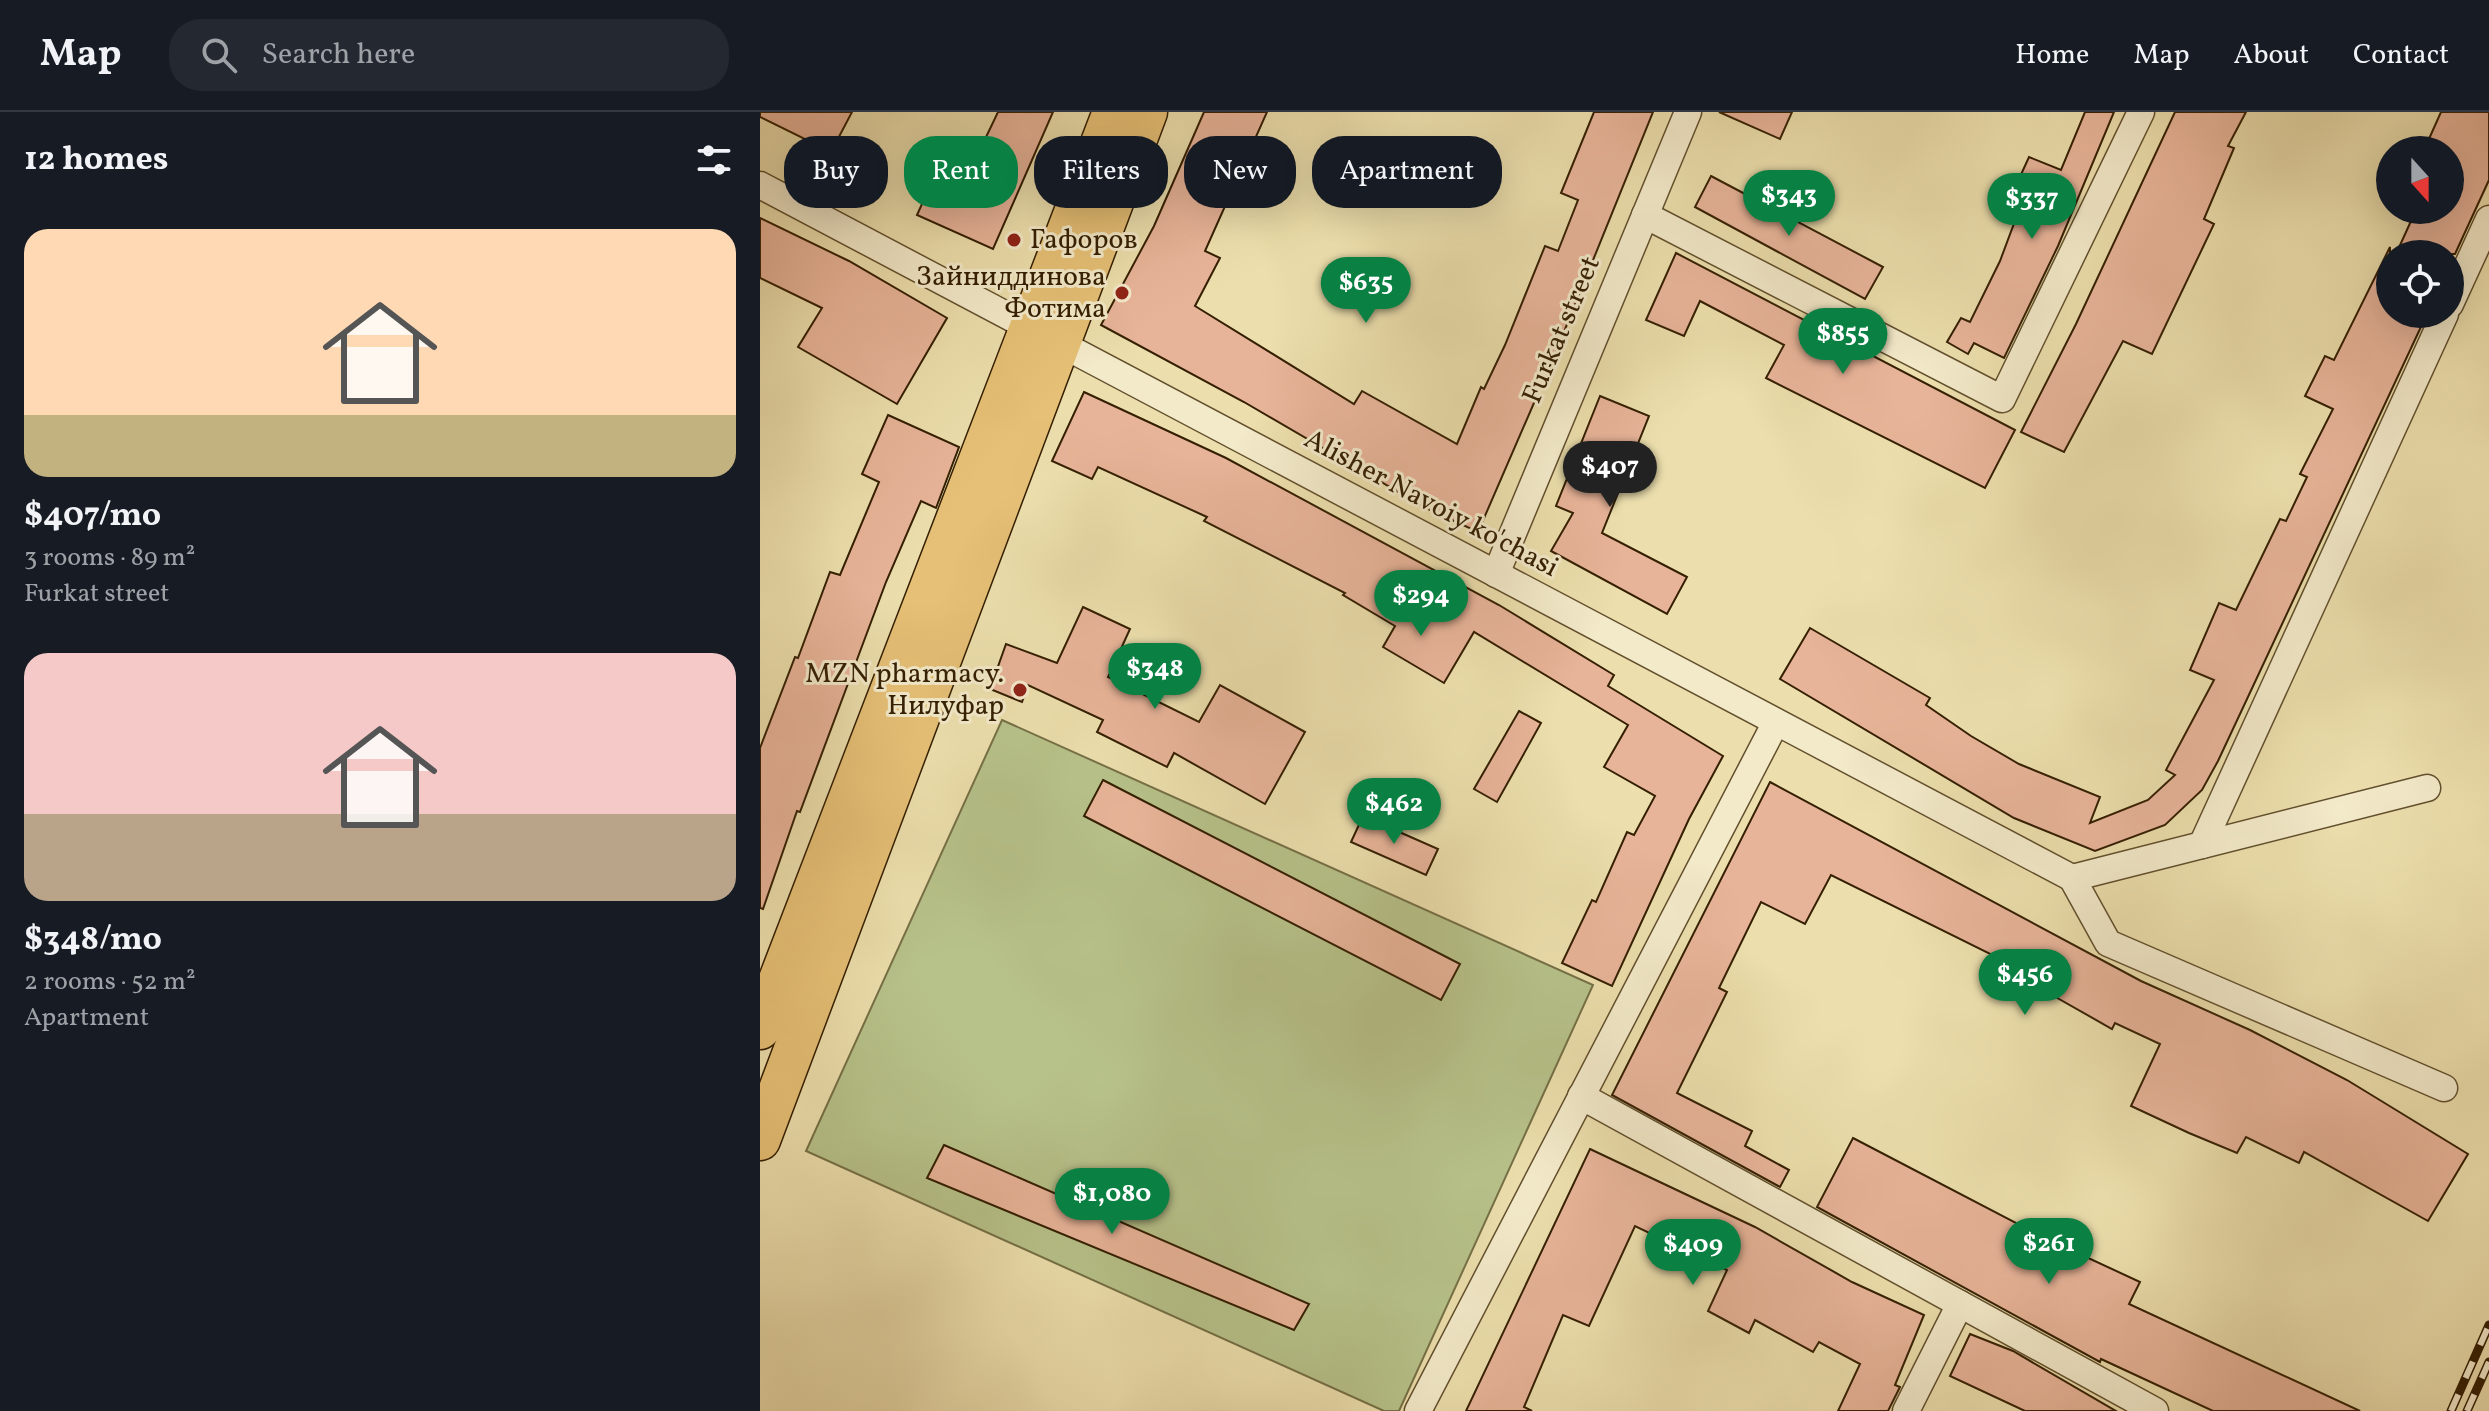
<!DOCTYPE html>
<html lang="en">
<head>
<meta charset="utf-8">
<style>
  body { margin:0; font-family:Vollkorn,serif; background:#242831; color:#f1f3f6; height:100vh; display:flex; flex-direction:column; font-size:30px; white-space:nowrap }
  * { box-sizing:border-box; margin:0 }
  p { font-size:26px; color:#9ea1a6 }
  .icon { flex:none; width:44px; height:44px; fill:none; stroke:currentColor; stroke-width:2; stroke-linecap:round; stroke-linejoin:round }
  .map { position:relative; flex:1; overflow:hidden }
  .panel { display:flex; flex-direction:column; background:#171b24; width:760px }
  .panel>* { flex:none }
  .banner { position:absolute; left:24px; top:24px; width:760px; height:72px; display:flex; gap:16px }
  .needle { width:52px; rotate:159deg }
  .controls { position:absolute; left:1616px; top:24px; display:grid; gap:16px }
  .controls a { display:grid; place-items:center; width:88px; height:88px; border-radius:50%; background:#171b24; box-shadow:0 8px 32px #0002; font-size:40px }
  .price { position:absolute; translate:-50% -68px; padding:0 18px; border-radius:28px; background:#0b8043; color:#fff; font-size:26px; line-height:52px; filter:drop-shadow(0 2px 4px #0008) }
  .price::after { content:''; position:absolute; left:50%; top:48px; width:24px; height:18px; margin-left:-12px; background:inherit; clip-path:polygon(0 0,100% 0,50% 100%) }
  .price.active { background:#222; color:#fff }
  ul { padding:0; list-style:none }
  li { display:grid; align-content:center; gap:16px; height:424px; padding:0 24px }
  li span { display:grid; place-items:center; height:248px; border-radius:24px; color:#555 }
  li>.icon { margin-inline-start:auto }
  span .icon { width:144px; height:144px; fill:#fffc; stroke-width:1 }
  li b { font-size:34px }
  h2 { display:flex; justify-content:space-between; align-items:center; height:96px; padding:0 24px; font-size:34px }
  .tag { padding:0 28px; border-radius:32px; background:#171b24; box-shadow:0 8px 32px #0002; font-size:28px; line-height:72px }
  .tag.active { background:#0b8043; color:#fff }
  header { display:flex; align-items:center; gap:48px; box-sizing:border-box; height:112px; padding:0 40px; background:#171b24; border-bottom:2px solid #363941 }
  header strong { font-size:38px }
  nav { display:flex; gap:44px; margin-inline-start:auto; font-size:28px }
  .search { width:560px; height:72px; background:#242831; display:flex; align-items:center; gap:20px; box-sizing:border-box; padding:0 28px; border-radius:32px; color:#9ea1a6; font-size:30px }
  main { display:flex; flex:1; min-height:0 }
  .map>svg:first-child { display:block }
  .garden { fill:#b7c28a; stroke:#767046; stroke-width:2 }
  .building { fill:#e8b499; stroke:#341f02; stroke-width:2 }
  .lines { fill:none; stroke-linecap:round; stroke-linejoin:round }
  .minor-casing { stroke:#624f2d; stroke-width:29 }
  .primary-casing { stroke:#341f02; stroke-width:43 }
  .minor { stroke:#f3eaca; stroke-width:26 }
  .primary { stroke:#e6c076; stroke-width:40 }
  .rail-casing { stroke:#341f02; stroke-width:9 }
  .rail { stroke:#f3eaca; stroke-width:6; stroke-dasharray:18; stroke-linecap:butt }
  .poi-dot { fill:#8f2418; stroke:#f3eaca; stroke-width:3 }
  .labels { text-anchor:middle; dominant-baseline:central; stroke-width:6; stroke-linejoin:round; paint-order:stroke }
  .poi-label { font-size:28px; fill:#341f02; stroke:#f3eaca; text-anchor:end }
  .street-label { font-size:28px; fill:#341f02; stroke:#f3eaca }
</style>
</head>
<body>
<header>
<strong>Map</strong>
<div class="search"><svg class="icon" aria-label="search" viewBox="0 0 24 24"><circle cx="10" cy="10" r="6"/><path d="M15 15l6 6"/></svg>Search here</div>
<nav><a>Home</a><a>Map</a><a>About</a><a>Contact</a></nav>
</header>
<main>
<section class="panel">
<h2>12 homes<svg class="icon" aria-label="filters" viewBox="0 0 24 24"><path d="M4 7h16M4 17h16"/><circle cx="9" cy="7" r="2"/><circle cx="15" cy="17" r="2"/></svg></h2>
<ul>
<li><span style="background:linear-gradient(#ffd9b3 75%,#c2b280 0)"><svg class="icon" aria-label="home" viewBox="0 0 24 24"><path d="M3 11l9-7 9 7M6 9v11h12V9"/></svg></span><div><b>$407/mo</b><p>3 rooms · 89 m²</p><p>Furkat street</p></div></li>
<li><span style="background:linear-gradient(#f6c9c9 65%,#b9a48a 0)"><svg class="icon" aria-label="home" viewBox="0 0 24 24"><path d="M3 11l9-7 9 7M6 9v11h12V9"/></svg></span><div><b>$348/mo</b><p>2 rooms · 52 m²</p><p>Apartment</p></div></li>
</ul>
</section>
<div class="map">
<svg width="1729" height="1299" viewBox="0 0 1729 1299">
  <rect width="100%" height="100%" fill="#ecdfad"/>
  <filter id="stains"><feTurbulence type="fractalNoise" baseFrequency=".0025" numOctaves="4"/><feColorMatrix values="0 0 0 0 .2 0 0 0 0 .09 0 0 0 0 .02 0 0 0 .5 -.17"/></filter>
  <radialGradient id="worn" r=".72"><stop offset=".6" stop-color="#630" stop-opacity="0"/><stop offset="1" stop-color="#630" stop-opacity=".3"/></radialGradient>
  <path class="garden" d="M 242,608 L 833,873 L 639,1299 L 624,1299 L 46,1039 Z"/>
  <g class="building">
    <path d="M 0,0 L 92,0 L 71,40 L 0,5 Z"/>
    <path d="M 238,0 L 293,0 L 233,137 L 157,103 L 189,32 L 217,44 Z"/>
    <path d="M 444,0 L 507,0 L 445,139 L 460,146 L 435,194 L 594,292 L 602,279 L 697,332 L 721,275 L 724,277 L 745,233 L 785,134 L 798,139 L 818,88 L 801,81 L 834,0 L 893,0 L 793,247 L 718,420 L 666,396 L 484,290 L 341,213 L 394,114 Z"/>
    <path d="M 959,0 L 1032,0 L 1020,27 Z"/>
    <path d="M 1325,0 L 1354,0 L 1298,134 L 1244,246 L 1214,231 L 1208,242 L 1187,230 L 1201,206 L 1210,210 L 1240,149 L 1268,74 L 1258,69 L 1269,45 L 1301,58 Z"/>
    <path d="M 1415,0 L 1486,0 L 1468,34 L 1474,36 L 1444,107 L 1454,112 L 1392,242 L 1363,229 L 1304,340 L 1261,320 L 1316,212 Z"/>
    <path d="M 1681,0 L 1729,0 L 1729,68 L 1695,142 L 1636,142 L 1656,98 L 1690,98 L 1690,38 L 1664,38 Z"/>
    <path d="M 951,64 L 1123,155 L 1105,187 L 935,95 Z"/>
    <path d="M 0,106 L 89,149 L 187,206 L 137,292 L 38,235 L 62,196 L 0,166 Z"/>
    <path d="M 1630,135 L 1630,202 L 1667,202 L 1458,649 L 1442,678 L 1405,713 L 1335,739 L 1254,706 L 1020,567 L 1050,516 L 1170,586 L 1166,593 L 1211,624 L 1259,652 L 1340,685 L 1330,711 L 1388,688 L 1415,663 L 1406,658 L 1454,568 L 1430,558 L 1459,491 L 1476,498 L 1520,407 L 1526,409 L 1547,365 L 1540,362 L 1573,297 L 1545,284 L 1565,244 L 1574,248 Z"/>
    <path d="M 916,141 L 1255,318 L 1225,376 L 1006,266 L 1024,233 L 940,189 L 924,224 L 886,208 Z"/>
    <path d="M 324,280 L 466,346 L 739,493 L 854,563 L 848,574 L 963,644 L 929,707 L 852,874 L 802,851 L 832,788 L 836,790 L 867,720 L 874,723 L 895,684 L 844,655 L 868,613 L 714,520 L 684,571 L 623,535 L 635,514 L 583,483 L 585,481 L 444,409 L 447,405 L 338,355 L 332,367 L 292,349 Z"/>
    <path d="M 840,284 L 889,304 L 842,421 L 927,465 L 907,502 L 791,439 L 813,401 L 796,394 Z"/>
    <path d="M 128,303 L 199,335 L 176,396 L 161,389 L 126,470 L 40,700 L 37,699 L 3,797 L 0,796 L 0,636 L 35,545 L 38,546 L 70,460 L 80,463 L 119,370 L 102,362 Z"/>
    <path d="M 323,495 L 370,517 L 348,565 L 439,610 L 460,573 L 545,620 L 505,692 L 414,641 L 407,655 L 337,620 L 343,608 L 268,573 L 262,590 L 230,577 L 246,532 L 297,551 Z"/>
    <path d="M 759,599 L 781,611 L 737,690 L 714,677 Z"/>
    <path d="M 343,668 L 700,852 L 681,888 L 324,704 Z"/>
    <path d="M 1010,670 L 1381,869 L 1490,918 L 1587,968 L 1708,1042 L 1668,1109 L 1544,1040 L 1539,1051 L 1486,1025 L 1477,1041 L 1429,1021 L 1371,994 L 1400,932 L 1355,911 L 1352,917 L 1292,883 L 1297,875 L 1071,763 L 1045,812 L 1001,790 L 959,876 L 967,880 L 917,981 L 992,1019 L 985,1034 L 1029,1058 L 1020,1075 L 852,983 Z"/>
    <path d="M 603,704 L 678,737 L 666,763 L 591,730 Z"/>
    <path d="M 1093,1026 L 1283,1125 L 1380,1170 L 1369,1192 L 1600,1299 L 1453,1299 L 1341,1247 L 1340,1250 L 1057,1095 Z"/>
    <path d="M 184,1033 L 549,1192 L 534,1218 L 167,1066 Z"/>
    <path d="M 830,1037 L 995,1115 L 1092,1170 L 1164,1203 L 1135,1273 L 1140,1275 L 1128,1299 L 1078,1299 L 1100,1252 L 1059,1230 L 1053,1240 L 995,1208 L 989,1221 L 948,1199 L 967,1158 L 875,1114 L 829,1214 L 803,1203 L 764,1295 L 772,1299 L 706,1299 Z"/>
    <path d="M 1210,1222 L 1253,1239 L 1356,1299 L 1265,1299 L 1190,1264 Z"/>
  </g>
  <g class="lines">
    <defs>
      <g id="minor">
        <path d="M 0,73 L 1312,766"/>
        <path d="M 885,103 L 1242,287 L 1381,0"/>
        <path d="M 1690,192 L 1729,107"/>
        <path d="M 736,462 L 928,0"/>
        <path d="M 1442,733 L 1685,202"/>
        <path d="M 1312,766 L 1348,831 L 1684,976"/>
        <path d="M 1312,766 L 1667,676"/>
        <path d="M 821,984 L 1395,1299"/>
        <path d="M 658,1299 L 1016,610"/>
        <path d="M 1146,1299 L 1200,1192"/>
      </g>
      <g id="primary">
        <path d="M 0,917 L 353,0"/>
        <path d="M 0,1028 L 387,0"/>
      </g>
    </defs>
    <use href="#minor" class="minor-casing"/>
    <use href="#primary" class="primary-casing"/>
    <use href="#minor" class="minor"/>
    <use href="#primary" class="primary"/>
    <defs>
      <g id="rail">
        <path d="M 1691,1299 L 1729,1213"/>
        <path d="M 1707,1299 L 1729,1250"/>
      </g>
    </defs>
    <use href="#rail" class="rail-casing"/>
    <use href="#rail" class="rail"/>
  </g>
  <g class="poi-dot">
    <circle cx="254" cy="128" r="8"/>
    <circle cx="362" cy="181" r="8"/>
    <circle cx="260" cy="578" r="8"/>
  </g>
  <g class="labels">
    <g class="poi-label">
      <text x="270" y="128" text-anchor="start">Гафоров</text>
      <text x="346" y="165">Зайниддинова<tspan x="346" dy="32">Фотима</tspan></text>
      <text x="244" y="562">MZN pharmacy.<tspan x="244" dy="32">Нилуфар</tspan></text>
    </g>
    <g class="street-label">
      <text transform="translate(802 218) rotate(-67)">Furkat street</text>
      <text transform="translate(671 392) rotate(28)">Alisher Navoiy ko'chasi</text>
    </g>
  </g>
  <rect width="100%" height="100%" filter="url(#stains)"/>
  <rect width="100%" height="100%" fill="url(#worn)"/>
</svg>
<div class="controls">
<a><svg class="needle" viewBox="-14 -14 28 28"><path d="M0-13l5 13h-10z" fill="#e53935"/><path d="M0 13l5-13h-10z" fill="#9ea1a6"/></svg></a>
<a><svg class="icon" aria-label="locate" viewBox="0 0 24 24"><circle cx="12" cy="12" r="6"/><path d="M12 2v4M12 18v4M2 12h4M18 12h4"/></svg></a>
</div>
<b class="price" style="left:1029px;top:126px">$343</b>
<b class="price" style="left:1272px;top:129px">$337</b>
<b class="price" style="left:606px;top:213px">$635</b>
<b class="price" style="left:1083px;top:264px">$855</b>
<b class="price active" style="left:850px;top:397px">$407</b>
<b class="price" style="left:661px;top:526px">$294</b>
<b class="price" style="left:395px;top:599px">$348</b>
<b class="price" style="left:634px;top:734px">$462</b>
<b class="price" style="left:1265px;top:905px">$456</b>
<b class="price" style="left:352px;top:1124px">$1,080</b>
<b class="price" style="left:1289px;top:1174px">$261</b>
<b class="price" style="left:933px;top:1175px">$409</b>
<div class="banner">
<a class="tag">Buy</a>
<a class="tag active">Rent</a>
<a class="tag">Filters</a>
<a class="tag">New</a>
<a class="tag">Apartment</a>
</div>
</div>
</main>
</body>
</html>
